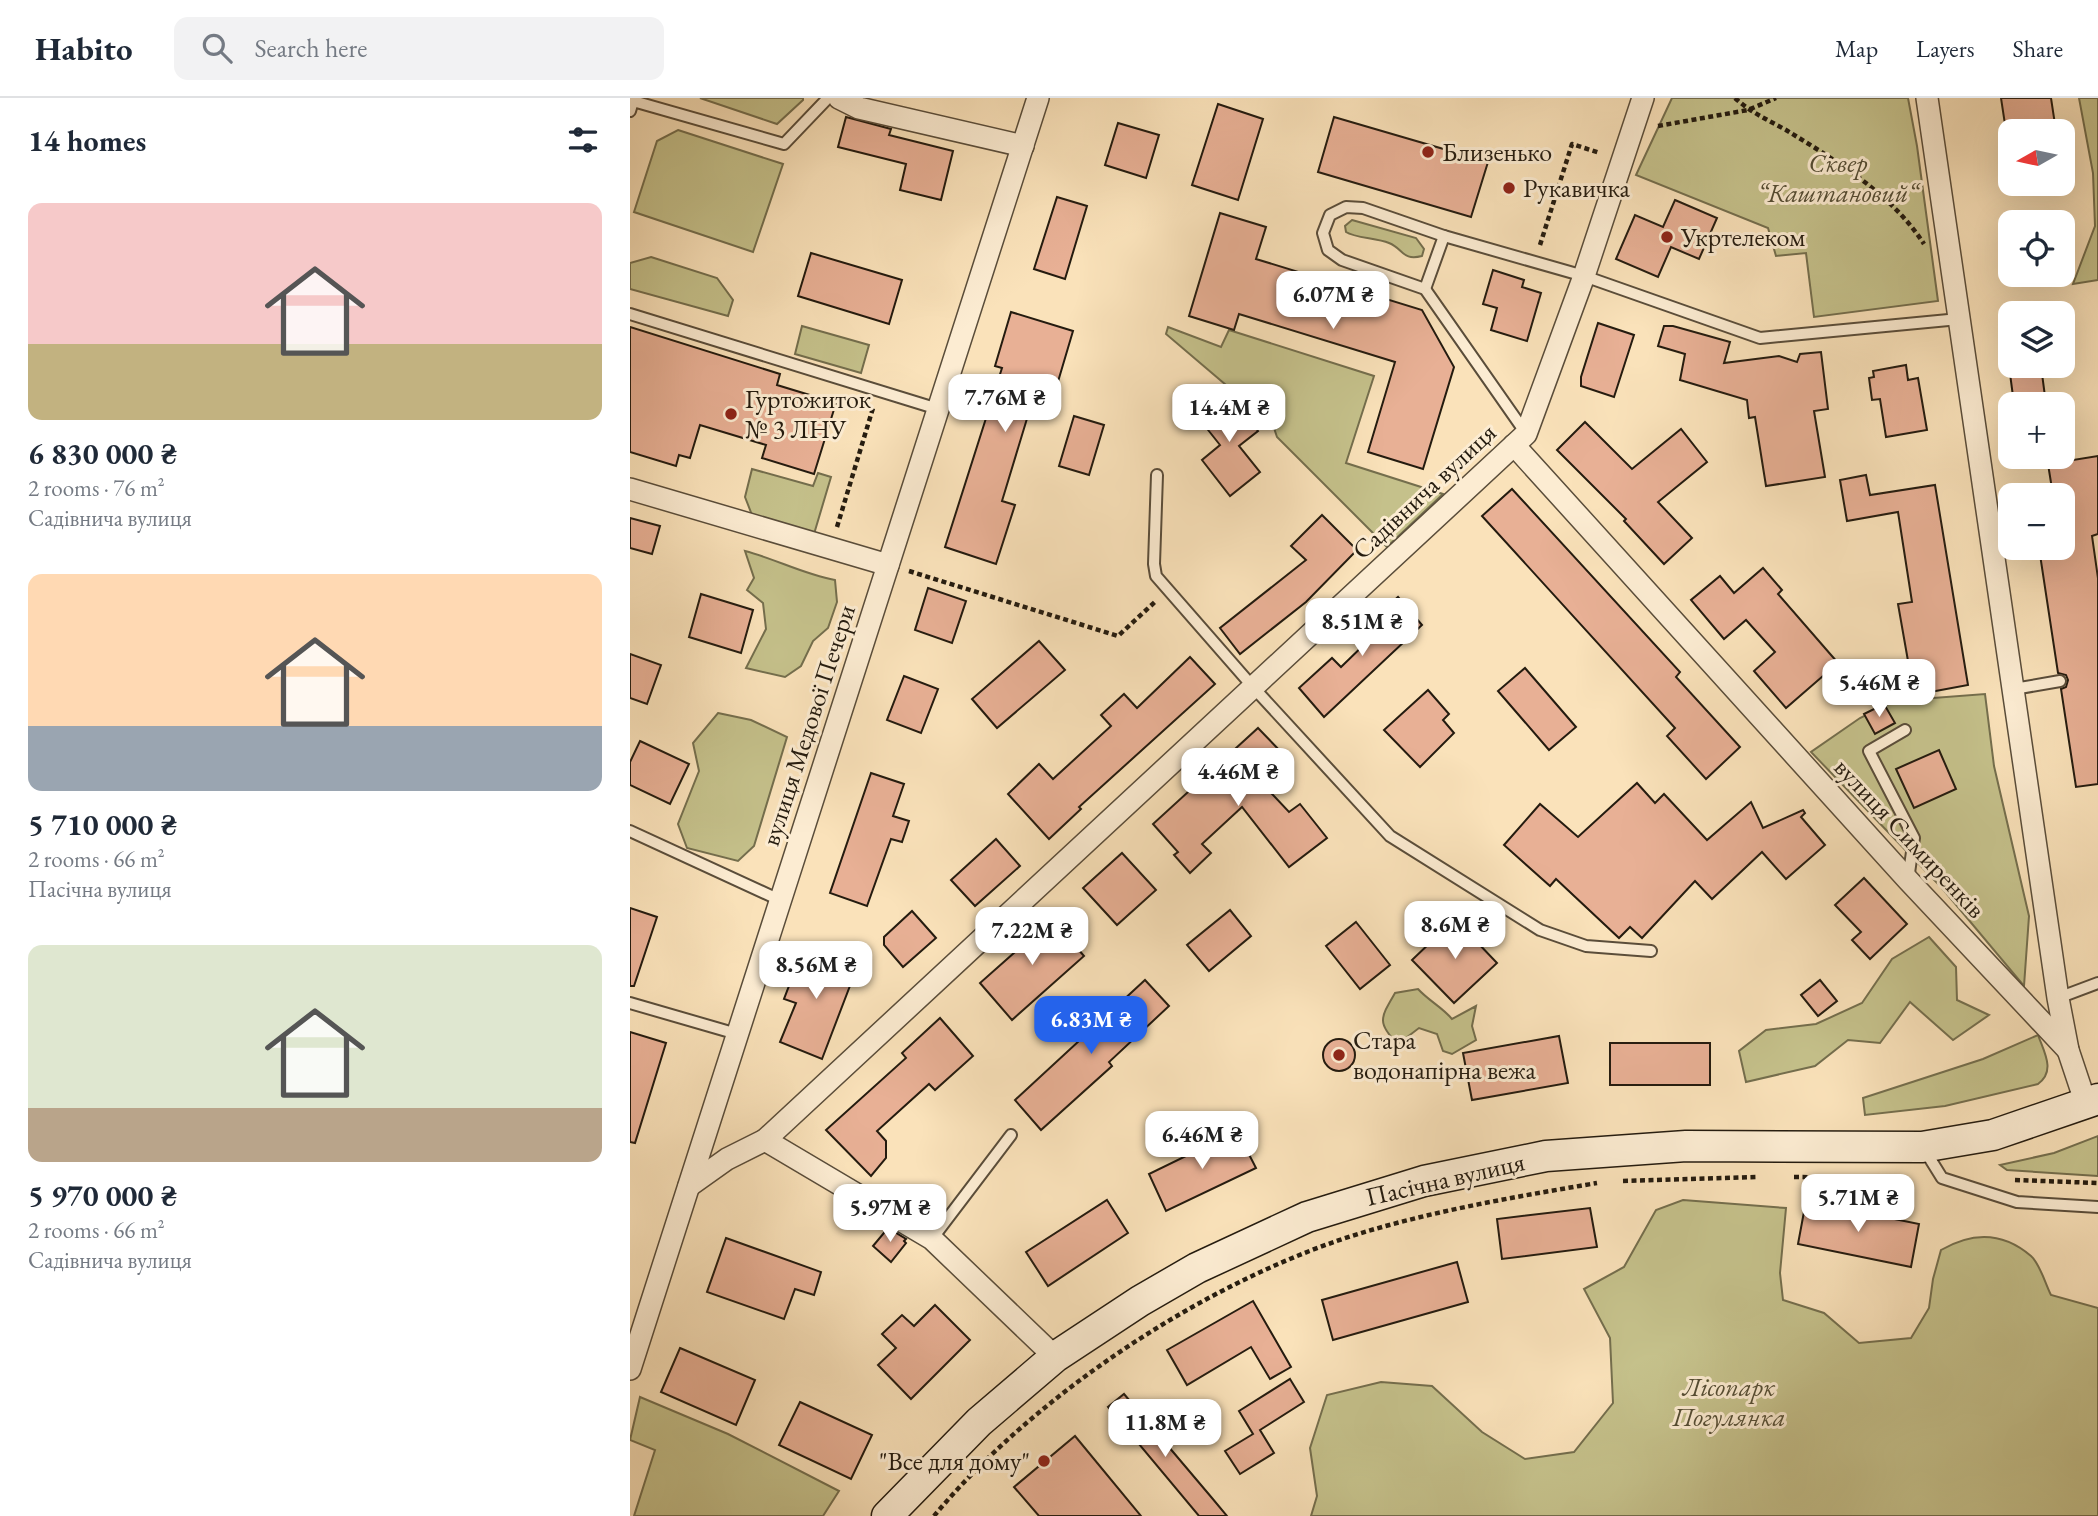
<!DOCTYPE html>
<html lang="en">
<head>
<meta charset="utf-8">
<style>
  body { margin:0; font-family:"EB Garamond",serif; background:#f2f2f3; color:#1f2937; height:100vh; display:flex; flex-direction:column; font-size:26px; white-space:nowrap }
  * { box-sizing:border-box; margin:0 }
  p { font-size:23px; color:#747a83 }
  .icon { flex:none; width:38px; height:38px; fill:none; stroke:currentColor; stroke-width:2; stroke-linecap:round; stroke-linejoin:round }
  .map { position:relative; flex:1; overflow:hidden }
  .side { display:flex; flex-direction:column; background:#fff; width:630px }
  .side>* { flex:none }
  .needle { width:46px; rotate:261deg }
  .tools { position:absolute; left:1368px; top:21px; display:grid; gap:14px }
  .tools a { display:grid; place-items:center; width:77px; height:77px; border-radius:14px; background:#fff; box-shadow:0 7px 28px #0002; font-size:35px }
  .price { position:absolute; translate:-50% -60px; padding:0 16px; border-radius:14px; background:#fff; color:#222; font-size:23px; line-height:46px; filter:drop-shadow(0 2px 4px #0008) }
  .price::after { content:''; position:absolute; left:50%; top:42px; width:21px; height:16px; margin-left:-10px; background:inherit; clip-path:polygon(0 0,100% 0,50% 100%) }
  .price.active { background:#2563eb; color:#fff }
  ul { padding:0; list-style:none }
  li { display:grid; align-content:center; gap:14px; height:371px; padding:0 28px }
  li span { display:grid; place-items:center; height:217px; border-radius:14px; color:#555 }
  li>.icon { margin-inline-start:auto }
  span .icon { width:126px; height:126px; fill:#fffc; stroke-width:1 }
  li b { font-size:30px }
  h2 { display:flex; justify-content:space-between; align-items:center; height:84px; padding:0 28px; font-size:30px }
  header { display:flex; align-items:center; gap:42px; box-sizing:border-box; height:98px; padding:0 35px; background:#fff; border-bottom:2px solid #e0e1e3 }
  header strong { font-size:33px }
  nav { display:flex; gap:38px; margin-inline-start:auto; font-size:24px }
  .search { width:490px; height:63px; background:#f2f2f3; display:flex; align-items:center; gap:18px; box-sizing:border-box; padding:0 24px; border-radius:14px; color:#747a83; font-size:26px }
  main { display:flex; flex:1; min-height:0 }
  .map>svg:first-child { display:block }
  .green { fill:#c5c18b; stroke:#746e4d; stroke-width:2 }
  .building { fill:#e8b095; stroke:#241b0f; stroke-width:2 }
  .lines { fill:none; stroke-linecap:round; stroke-linejoin:round }
  .lane-casing { stroke:#5a4d3a; stroke-width:14 }
  .street-casing { stroke:#5a4d3a; stroke-width:24 }
  .secondary-casing { stroke:#241b0f; stroke-width:33 }
  .path { stroke:#241b0f; stroke-width:4.5; stroke-dasharray:5 3.5; stroke-linecap:butt }
  .lane { stroke:#fcecd2; stroke-width:10 }
  .street { stroke:#fcecd2; stroke-width:21 }
  .secondary { stroke:#fcecd2; stroke-width:30 }
  .poi-dot { fill:#8f2418; stroke:#fcecd2; stroke-width:2.5 }
  .labels { text-anchor:middle; dominant-baseline:central; stroke-width:6; stroke-linejoin:round; paint-order:stroke }
  .poi-label { font-size:26px; fill:#241b0f; stroke:#fcecd2; text-anchor:start }
  .park-label { font-size:26px; font-style:italic; fill:#544d34; stroke:#fcecd2 }
  .street-label { font-size:26px; fill:#241b0f; stroke:#fcecd2 }
</style>
</head>
<body>
<header>
<strong>Habito</strong>
<div class="search"><svg class="icon" aria-label="search" viewBox="0 0 24 24"><circle cx="10" cy="10" r="6"/><path d="M15 15l6 6"/></svg>Search here</div>
<nav><a>Map</a><a>Layers</a><a>Share</a></nav>
</header>
<main>
<section class="side">
<h2>14 homes<svg class="icon" aria-label="filters" viewBox="0 0 24 24"><path d="M4 7h16M4 17h16"/><circle cx="9" cy="7" r="2"/><circle cx="15" cy="17" r="2"/></svg></h2>
<ul>
<li><span style="background:linear-gradient(#f6c9c9 65%,#c2b280 0)"><svg class="icon" aria-label="home" viewBox="0 0 24 24"><path d="M3 11l9-7 9 7M6 9v11h12V9"/></svg></span><div><b>6 830 000 ₴</b><p>2 rooms · 76 m²</p><p>Садівнича вулиця</p></div></li>
<li><span style="background:linear-gradient(#ffd9b3 70%,#9aa5b1 0)"><svg class="icon" aria-label="home" viewBox="0 0 24 24"><path d="M3 11l9-7 9 7M6 9v11h12V9"/></svg></span><div><b>5 710 000 ₴</b><p>2 rooms · 66 m²</p><p>Пасічна вулиця</p></div></li>
<li><span style="background:linear-gradient(#dfe7d0 75%,#b9a48a 0)"><svg class="icon" aria-label="home" viewBox="0 0 24 24"><path d="M3 11l9-7 9 7M6 9v11h12V9"/></svg></span><div><b>5 970 000 ₴</b><p>2 rooms · 66 m²</p><p>Садівнича вулиця</p></div></li>
</ul>
</section>
<div class="map">
<svg width="1468" height="1418" viewBox="0 0 1468 1418">
  <rect width="100%" height="100%" fill="#fae2ba"/>
  <filter id="stains"><feTurbulence type="fractalNoise" baseFrequency=".00286" numOctaves="4"/><feColorMatrix values="0 0 0 0 .2 0 0 0 0 .09 0 0 0 0 .02 0 0 0 .5 -.17"/></filter>
  <radialGradient id="worn" r=".72"><stop offset=".6" stop-color="#630" stop-opacity="0"/><stop offset="1" stop-color="#630" stop-opacity=".3"/></radialGradient>
  <g class="green">
    <path d="M 70,0 L 173,0 L 173,2 L 147,26 Z"/>
    <path d="M 1042,0 L 1278,0 L 1287,48 L 1308,203 L 1184,219 L 1176,155 L 1146,158 L 1138,130 L 1006,77 Z"/>
    <path d="M 1449,0 L 1468,0 L 1468,182 L 1443,186 L 1465,128 L 1463,75 Z"/>
    <path d="M 48,32 L 153,66 L 123,154 L 4,114 L 27,43 Z"/>
    <path d="M 722,122 L 786,140 L 794,151 L 792,158 C 772,163 774,151 759,145 C 746,140 725,140 716,134 L 715,128 Z"/>
    <path d="M 21,159 L 87,180 L 103,202 L 98,218 L 0,191 L 0,165 Z"/>
    <path d="M 172,228 L 239,247 L 231,275 L 165,256 Z"/>
    <path d="M 538,229 L 591,249 L 599,232 L 744,278 L 716,365 L 813,396 L 757,449 L 647,339 L 643,327 L 536,236 Z"/>
    <path d="M 122,371 L 183,388 L 188,375 L 201,379 L 184,436 L 122,417 L 115,399 Z"/>
    <path d="M 115,453 C 146,461 173,476 205,482 L 207,504 L 198,530 L 183,543 L 171,568 L 155,579 L 116,570 L 136,531 L 133,505 L 117,492 L 124,480 Z"/>
    <path d="M 1355,596 L 1364,668 L 1399,818 L 1394,888 L 1312,790 L 1181,654 L 1230,620 L 1264,603 Z"/>
    <path d="M 88,615 L 121,622 L 157,639 L 124,748 L 108,763 L 57,750 L 48,726 L 69,673 L 63,645 Z"/>
    <path d="M 1299,839 L 1326,869 L 1327,902 L 1359,917 L 1323,942 L 1280,904 L 1250,945 L 1218,942 L 1185,968 L 1116,984 L 1109,953 L 1136,932 L 1186,926 L 1232,905 L 1262,861 Z"/>
    <path d="M 788,891 C 799,903 812,909 822,921 L 846,908 L 842,928 L 846,942 L 822,956 L 813,953 L 807,936 L 789,930 L 768,946 C 746,925 751,919 765,895 Z"/>
    <path d="M 1408,937 C 1414,954 1426,973 1408,986 L 1315,1008 L 1235,1017 L 1233,1000 L 1353,961 Z"/>
    <path d="M 1468,1038 L 1468,1078 L 1377,1072 L 1370,1067 L 1424,1055 Z"/>
    <path d="M 1053,1102 L 1156,1110 L 1150,1175 L 1153,1202 L 1194,1215 L 1229,1245 L 1281,1240 L 1299,1210 L 1303,1181 L 1311,1152 C 1342,1134 1372,1133 1401,1158 C 1410,1166 1415,1185 1421,1197 L 1468,1210 L 1468,1418 L 681,1418 L 687,1398 L 680,1350 L 697,1297 L 751,1284 L 802,1288 L 852,1334 L 895,1361 L 944,1354 L 983,1305 L 980,1240 L 954,1191 L 994,1169 L 1026,1112 Z"/>
    <path d="M 10,1299 L 98,1336 L 209,1393 L 193,1418 L 4,1418 L 25,1352 L 0,1342 Z"/>
  </g>
  <g class="building">
    <path d="M 1371,0 L 1421,0 L 1426,33 L 1376,33 Z"/>
    <path d="M 588,6 L 633,21 L 608,102 L 562,87 Z"/>
    <path d="M 216,19 L 261,31 L 259,37 L 323,53 L 311,102 L 270,92 L 276,66 L 208,49 Z"/>
    <path d="M 704,19 L 858,64 L 841,119 L 688,74 Z"/>
    <path d="M 488,25 L 529,37 L 516,80 L 475,67 Z"/>
    <path d="M 427,99 L 457,108 L 435,181 L 404,171 Z"/>
    <path d="M 1045,102 L 1087,120 L 1069,161 L 1041,149 L 1028,179 L 986,161 L 1005,117 L 1033,129 Z"/>
    <path d="M 590,115 L 636,129 L 626,161 L 792,212 L 824,269 L 793,371 L 738,354 L 765,264 L 609,216 L 604,232 L 559,218 Z"/>
    <path d="M 181,155 L 272,182 L 259,226 L 168,198 Z"/>
    <path d="M 863,172 L 894,182 L 892,189 L 911,195 L 897,243 L 861,232 L 867,210 L 853,206 Z"/>
    <path d="M 381,214 L 443,233 L 427,287 L 409,281 L 372,403 L 385,407 L 366,466 L 315,449 L 372,270 L 365,268 Z"/>
    <path d="M 968,225 L 1004,237 L 984,299 L 951,288 L 951,279 Z"/>
    <path d="M 1034,228 L 1043,228 L 1100,244 L 1094,265 L 1149,258 L 1167,264 L 1170,256 L 1191,254 L 1198,311 L 1184,313 L 1195,379 L 1136,388 L 1125,319 L 1119,320 L 1117,302 L 1050,282 L 1055,256 L 1028,248 Z"/>
    <path d="M 0,229 L 150,276 L 147,287 L 206,305 L 184,376 L 132,360 L 136,347 L 70,327 L 60,360 L 49,357 L 46,368 L 0,354 Z"/>
    <path d="M 1276,267 L 1278,282 L 1288,280 L 1297,332 L 1256,339 L 1250,301 L 1242,302 L 1239,280 L 1244,279 L 1243,273 Z"/>
    <path d="M 1379,268 L 1411,268 L 1416,306 L 1384,306 Z"/>
    <path d="M 598,294 L 628,333 L 609,348 L 630,374 L 600,398 L 572,362 L 590,347 L 567,318 Z"/>
    <path d="M 444,318 L 474,327 L 459,377 L 429,368 Z"/>
    <path d="M 955,324 L 1002,371 L 1051,331 L 1077,364 L 1028,404 L 1062,440 L 1034,466 L 994,423 L 996,421 L 927,352 Z"/>
    <path d="M 1468,358 L 1468,436 L 1462,438 L 1468,480 L 1468,686 L 1446,689 L 1431,591 L 1436,589 L 1438,582 L 1436,577 L 1428,575 L 1409,450 L 1433,450 L 1433,397 L 1423,397 L 1418,366 Z"/>
    <path d="M 1236,377 L 1240,397 L 1305,387 L 1338,587 L 1284,597 L 1268,506 L 1282,504 L 1268,414 L 1217,423 L 1210,382 Z"/>
    <path d="M 882,391 L 1050,574 L 1046,579 L 1110,649 L 1076,681 L 1037,638 L 1045,630 L 852,418 Z"/>
    <path d="M 692,417 L 727,452 L 676,504 L 610,556 L 590,530 L 676,462 L 661,448 Z"/>
    <path d="M 0,420 L 30,428 L 22,456 L 0,450 Z"/>
    <path d="M 1133,470 L 1152,492 L 1148,496 L 1208,565 L 1156,610 L 1124,573 L 1145,554 L 1116,522 L 1094,541 L 1061,502 L 1090,478 L 1104,495 Z"/>
    <path d="M 298,490 L 336,503 L 322,545 L 285,532 Z"/>
    <path d="M 71,496 L 123,512 L 111,555 L 59,539 Z"/>
    <path d="M 768,499 L 792,527 L 694,619 L 669,590 L 702,560 L 711,569 L 742,539 L 734,529 Z"/>
    <path d="M 409,543 L 435,572 L 367,630 L 342,601 Z"/>
    <path d="M 0,556 L 31,567 L 17,606 L 0,600 Z"/>
    <path d="M 560,559 L 585,586 L 449,709 L 451,711 L 419,741 L 378,696 L 409,666 L 423,681 L 481,628 L 471,617 L 494,596 L 507,610 Z"/>
    <path d="M 895,570 L 946,629 L 919,652 L 868,593 Z"/>
    <path d="M 274,578 L 308,591 L 291,635 L 257,622 Z"/>
    <path d="M 798,592 L 819,616 L 813,622 L 824,635 L 790,669 L 754,632 Z"/>
    <path d="M 1254,606 L 1265,625 L 1245,636 L 1234,616 Z"/>
    <path d="M 628,630 L 653,656 L 627,680 L 659,714 L 670,706 L 697,740 L 659,769 L 612,709 L 572,746 L 581,755 L 560,775 L 544,757 L 548,754 L 523,726 Z"/>
    <path d="M 10,643 L 59,666 L 40,706 L 0,687 L 0,664 Z"/>
    <path d="M 1309,652 L 1326,691 L 1284,710 L 1266,671 Z"/>
    <path d="M 241,675 L 274,686 L 263,718 L 279,723 L 272,744 L 261,741 L 237,808 L 200,795 Z"/>
    <path d="M 1007,685 L 1025,705 L 1034,696 L 1077,742 L 1121,704 L 1133,730 L 1173,712 L 1175,715 L 1171,719 L 1195,747 L 1156,781 L 1132,754 L 1082,801 L 1065,783 L 1012,840 L 1000,829 L 989,840 L 926,781 L 920,788 L 874,747 L 910,706 L 948,739 Z"/>
    <path d="M 366,741 L 390,768 L 345,808 L 321,782 Z"/>
    <path d="M 492,755 L 526,792 L 487,827 L 453,790 Z"/>
    <path d="M 1234,780 L 1277,826 L 1240,861 L 1222,842 L 1231,834 L 1205,807 Z"/>
    <path d="M 0,810 L 27,819 L 4,888 L 0,888 Z"/>
    <path d="M 414,812 L 454,858 L 382,922 L 350,885 L 403,838 L 395,829 Z"/>
    <path d="M 600,812 L 621,838 L 579,873 L 557,847 Z"/>
    <path d="M 282,813 L 306,840 L 273,869 L 254,847 L 254,839 Z"/>
    <path d="M 825,821 L 867,865 L 824,905 L 782,862 Z"/>
    <path d="M 726,824 L 760,867 L 730,891 L 696,848 Z"/>
    <path d="M 174,849 L 217,866 L 214,875 L 231,859 L 192,961 L 150,944 L 166,905 L 154,901 Z"/>
    <path d="M 515,882 L 539,908 L 479,964 L 482,968 L 411,1032 L 385,1002 Z"/>
    <path d="M 1190,882 L 1207,903 L 1188,918 L 1171,897 Z"/>
    <path d="M 310,920 L 343,958 L 305,992 L 299,986 L 247,1033 L 256,1043 L 256,1060 L 241,1078 L 196,1032 L 276,960 L 272,955 Z"/>
    <path d="M 0,934 L 36,945 L 5,1045 L 0,1044 Z"/>
    <path d="M 929,938 L 938,985 L 842,1002 L 833,955 Z"/>
    <circle cx="709" cy="957" r="16"/>
    <rect x="980" y="945" width="100" height="42"/>
    <path d="M 607,1033 L 626,1070 L 536,1113 L 519,1076 Z"/>
    <path d="M 285,1098 L 301,1111 L 293,1121 L 275,1110 Z"/>
    <path d="M 477,1102 L 498,1135 L 418,1188 L 396,1154 Z"/>
    <path d="M 1176,1103 L 1289,1126 L 1281,1169 L 1168,1146 Z"/>
    <path d="M 960,1110 L 967,1149 L 872,1161 L 867,1121 Z"/>
    <path d="M 258,1130 L 276,1141 L 274,1143 L 276,1145 L 261,1164 L 243,1148 Z"/>
    <path d="M 96,1140 L 191,1174 L 184,1197 L 165,1191 L 154,1221 L 77,1194 Z"/>
    <path d="M 827,1164 L 838,1204 L 703,1242 L 692,1202 Z"/>
    <path d="M 623,1203 L 661,1269 L 640,1281 L 621,1249 L 557,1287 L 537,1252 Z"/>
    <path d="M 305,1207 L 340,1242 L 281,1301 L 248,1267 L 266,1250 L 252,1236 L 272,1217 L 284,1228 Z"/>
    <path d="M 50,1250 L 125,1282 L 106,1327 L 31,1294 Z"/>
    <path d="M 660,1281 L 674,1304 L 630,1332 L 644,1355 L 610,1376 L 595,1353 L 623,1336 L 609,1313 Z"/>
    <path d="M 494,1296 L 582,1400 L 597,1418 L 569,1418 L 478,1309 Z"/>
    <path d="M 170,1304 L 242,1337 L 221,1381 L 149,1347 Z"/>
    <path d="M 445,1338 L 511,1418 L 409,1418 L 384,1389 Z"/>
  </g>
  <g class="lines">
    <defs>
      <g id="lane">
        <path d="M 0,13 L 3,3 L 154,46 L 198,0"/>
        <path d="M 795,191 L 814,138"/>
        <path d="M 0,216 L 308,311"/>
        <path d="M 895,334 L 795,191 L 712,162 L 698,152 L 693,135 L 700,117 L 716,109 L 733,110 L 814,138 L 954,178 L 1130,240 L 1329,221"/>
        <path d="M 527,377 L 524,466 L 526,478 L 623,589 L 760,738 L 910,832 L 956,848 L 1021,853"/>
        <path d="M 1384,591 L 1430,583"/>
        <path d="M 1275,632 L 1239,653 L 1284,740 L 1278,782"/>
        <path d="M 0,733 L 152,803"/>
        <path d="M 1428,900 L 1468,885"/>
        <path d="M 0,905 L 107,936"/>
        <path d="M 1294,1051 L 1312,1080 L 1387,1104 L 1468,1109"/>
        <path d="M 302,1141 L 381,1037"/>
      </g>
      <g id="street">
        <path d="M 209,0 L 229,10 L 393,48"/>
        <path d="M 1297,0 L 1428,900 L 1438,952 L 1456,1006"/>
        <path d="M 884,347 L 1278,782 L 1438,952"/>
        <path d="M 0,391 L 258,467"/>
        <path d="M 135,1042 L 302,1141 L 425,1259"/>
        <path d="M 59,1088 L 97,1061 L 135,1042 L 896,336 L 954,178 L 1013,0"/>
        <path d="M 0,1271 L 408,0"/>
      </g>
      <path id="secondary" d="M 257,1418 L 349,1324 L 425,1259 L 510,1203 L 567,1170 L 677,1119 L 794,1083 L 916,1058 L 1056,1048 L 1292,1049 L 1363,1037 L 1468,1001"/>
    </defs>
    <use href="#lane" class="lane-casing"/>
    <use href="#street" class="street-casing"/>
    <use href="#secondary" class="secondary-casing"/>
    <g class="path">
      <path d="M 1105,0 C 1120,14 1138,22 1156,32 C 1205,62 1262,96 1294,146"/>
      <path d="M 1028,28 L 1118,12 L 1146,0"/>
      <path d="M 910,147 L 942,46 L 970,55"/>
      <path d="M 207,429 L 243,310"/>
      <path d="M 279,473 L 488,538 L 527,502"/>
      <path d="M 1164,1079 L 1271,1080"/>
      <path d="M 1385,1082 L 1468,1085"/>
      <path d="M 993,1083 L 1128,1079"/>
      <path d="M 304,1418 C 407,1294 584,1178 738,1133 C 813,1111 890,1098 967,1085"/>
    </g>
    <use href="#lane" class="lane"/>
    <use href="#street" class="street"/>
    <use href="#secondary" class="secondary"/>
  </g>
  <g class="poi-dot">
    <circle cx="798" cy="54" r="7"/>
    <circle cx="879" cy="90" r="7"/>
    <circle cx="1037" cy="139" r="7"/>
    <circle cx="101" cy="316" r="7"/>
    <circle cx="709" cy="957" r="7"/>
    <circle cx="414" cy="1363" r="7"/>
  </g>
  <g class="labels">
    <g class="poi-label">
      <text x="812" y="54">Близенько</text>
      <text x="893" y="90">Рукавичка</text>
      <text x="1051" y="139">Укртелеком</text>
      <text x="115" y="301">Гуртожиток<tspan x="115" dy="30">№ 3 ЛНУ</tspan></text>
      <text x="723" y="942">Стара<tspan x="723" dy="30">водонапірна вежа</tspan></text>
      <text x="400" y="1363" text-anchor="end">"Все для дому"</text>
    </g>
    <g class="park-label">
      <text x="1208" y="65">Сквер<tspan x="1208" dy="30">“Каштановий“</tspan></text>
      <text x="1099" y="1289">Лісопарк<tspan x="1099" dy="30">Погулянка</tspan></text>
    </g>
    <g class="street-label">
      <text transform="translate(794 393) rotate(-43)">Садівнича вулиця</text>
      <text transform="translate(178 627) rotate(-72)">вулиця Медової Печери</text>
      <text transform="translate(1280 740) rotate(47)">вулиця Симиренків</text>
      <text transform="translate(815 1081) rotate(-13)">Пасічна вулиця</text>
    </g>
  </g>
  <rect width="100%" height="100%" filter="url(#stains)"/>
  <rect width="100%" height="100%" fill="url(#worn)"/>
</svg>
<div class="tools">
<a><svg class="needle" viewBox="-14 -14 28 28"><path d="M0-13l5 13h-10z" fill="#e53935"/><path d="M0 13l5-13h-10z" fill="#747a83"/></svg></a>
<a><svg class="icon" aria-label="locate" viewBox="0 0 24 24"><circle cx="12" cy="12" r="6"/><path d="M12 2v4M12 18v4M2 12h4M18 12h4"/></svg></a>
<a><svg class="icon" aria-label="layers" viewBox="0 0 24 24"><path d="M12 4l9 5-9 5-9-5zM3 14l9 5 9-5"/></svg></a>
<a>+</a>
<a>−</a>
</div>
<b class="price" style="left:703px;top:233px">6.07M ₴</b>
<b class="price" style="left:375px;top:336px">7.76M ₴</b>
<b class="price" style="left:599px;top:346px">14.4M ₴</b>
<b class="price" style="left:732px;top:560px">8.51M ₴</b>
<b class="price" style="left:1249px;top:621px">5.46M ₴</b>
<b class="price" style="left:608px;top:710px">4.46M ₴</b>
<b class="price" style="left:825px;top:863px">8.6M ₴</b>
<b class="price" style="left:402px;top:869px">7.22M ₴</b>
<b class="price" style="left:186px;top:903px">8.56M ₴</b>
<b class="price active" style="left:461px;top:958px">6.83M ₴</b>
<b class="price" style="left:572px;top:1073px">6.46M ₴</b>
<b class="price" style="left:1228px;top:1136px">5.71M ₴</b>
<b class="price" style="left:260px;top:1146px">5.97M ₴</b>
<b class="price" style="left:535px;top:1361px">11.8M ₴</b>
</div>
</main>
</body>
</html>
